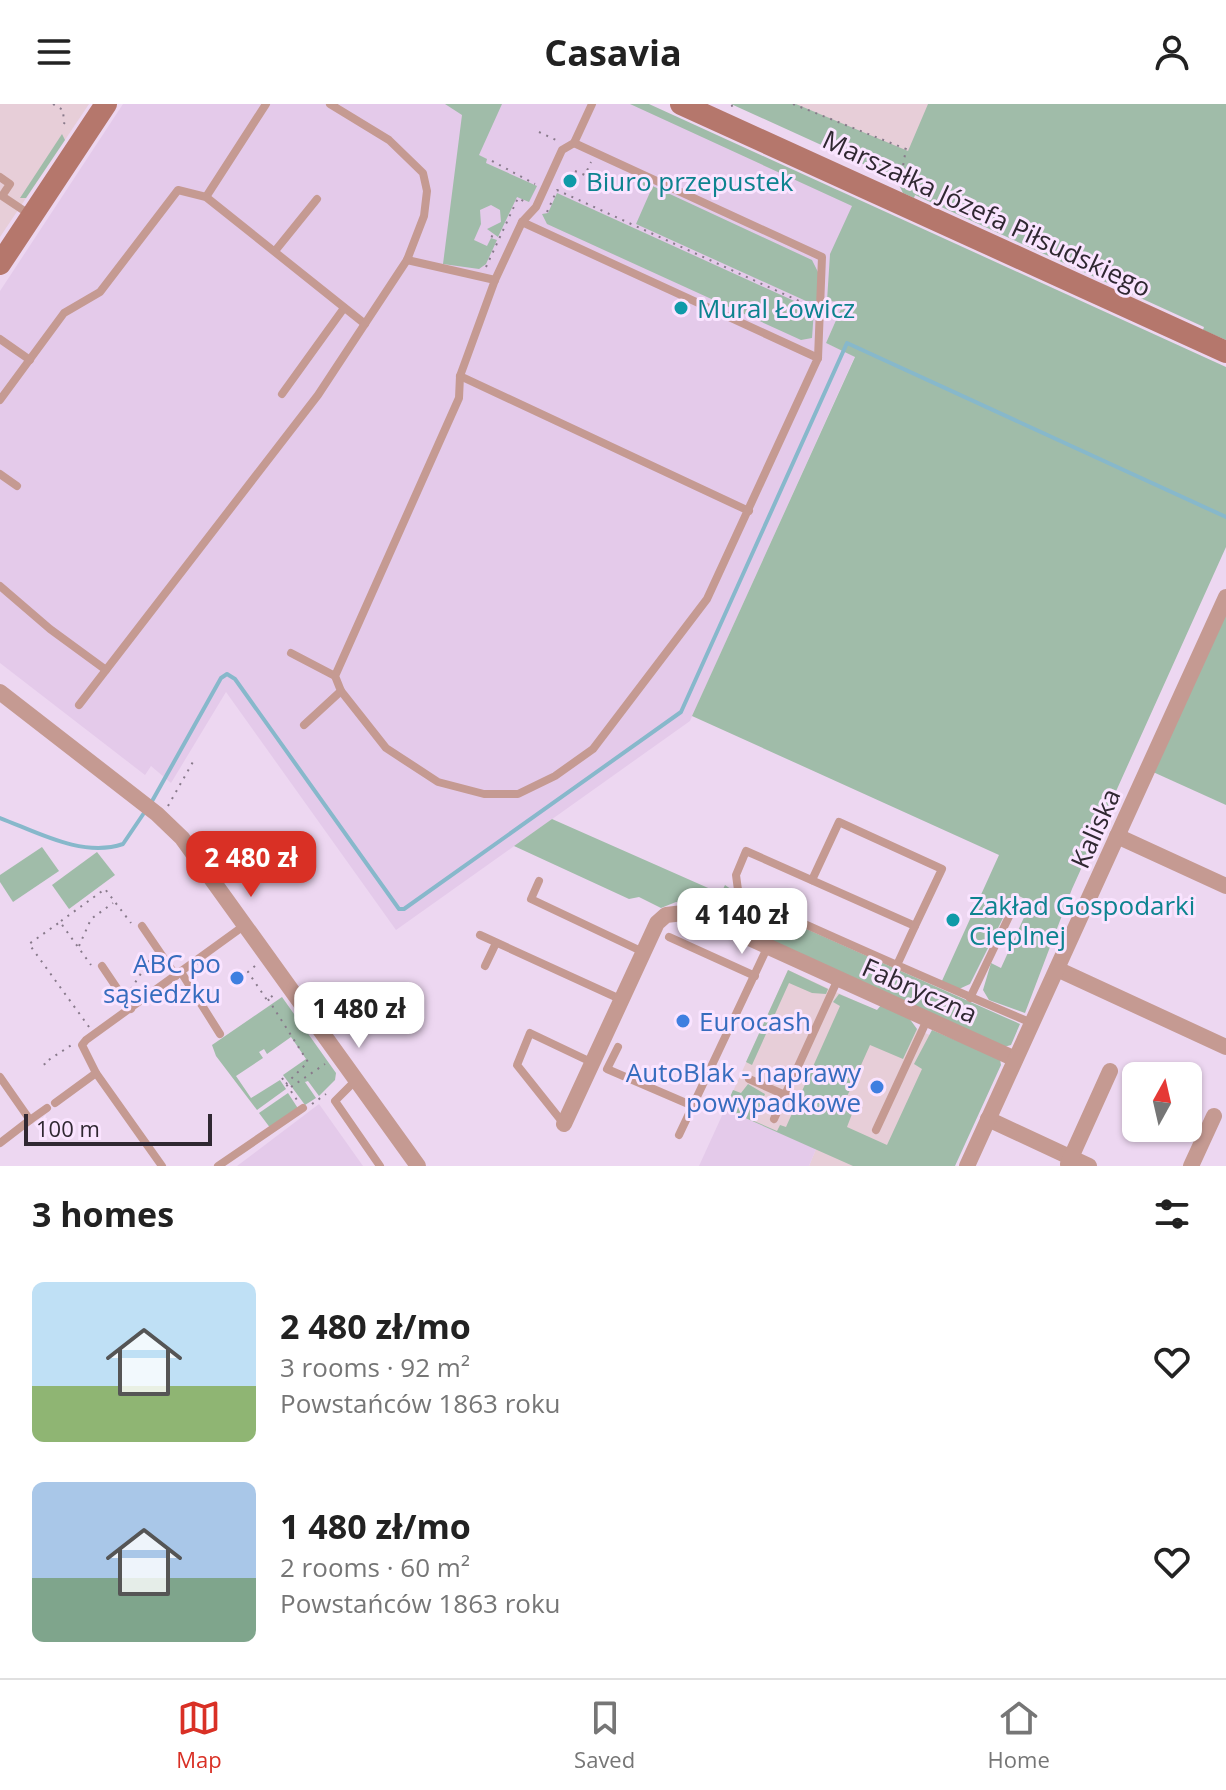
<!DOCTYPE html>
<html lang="en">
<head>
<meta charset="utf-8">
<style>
  body { margin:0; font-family:"Open Sans",sans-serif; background:#f6f6f6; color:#222; height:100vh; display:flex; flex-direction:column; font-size:30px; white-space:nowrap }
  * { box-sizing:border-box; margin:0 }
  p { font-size:26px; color:#767676 }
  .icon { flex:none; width:44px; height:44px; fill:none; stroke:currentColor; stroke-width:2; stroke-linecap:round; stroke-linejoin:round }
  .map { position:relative; height:1062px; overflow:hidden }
  .details { display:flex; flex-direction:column; background:#fff; flex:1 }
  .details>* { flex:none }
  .needle { width:52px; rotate:8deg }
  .tools { position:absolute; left:1122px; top:958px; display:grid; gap:16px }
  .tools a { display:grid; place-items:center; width:80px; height:80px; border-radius:12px; background:#fff; box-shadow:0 2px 6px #0004; font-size:40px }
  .scale { position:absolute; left:24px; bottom:20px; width:188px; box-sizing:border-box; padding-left:8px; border:4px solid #302832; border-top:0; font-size:22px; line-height:28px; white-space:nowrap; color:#302832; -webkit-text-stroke:6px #fae4ff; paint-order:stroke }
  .price { position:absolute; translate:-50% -68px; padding:0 18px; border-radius:16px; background:#fff; color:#222; font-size:26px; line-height:52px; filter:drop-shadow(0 2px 4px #0008) }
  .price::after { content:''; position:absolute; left:50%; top:48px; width:24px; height:18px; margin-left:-12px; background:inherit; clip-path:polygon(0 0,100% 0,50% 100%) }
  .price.on { background:#d93025; color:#fff }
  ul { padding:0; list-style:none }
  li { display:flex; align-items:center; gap:24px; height:200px; padding:0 32px }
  li span { display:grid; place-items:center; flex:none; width:224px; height:160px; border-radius:12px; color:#555 }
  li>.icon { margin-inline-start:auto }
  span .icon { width:96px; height:96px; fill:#fffc; stroke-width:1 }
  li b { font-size:34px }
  h2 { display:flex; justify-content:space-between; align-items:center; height:96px; padding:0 32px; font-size:34px }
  header { display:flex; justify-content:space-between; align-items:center; height:104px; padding:0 32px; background:#fff; font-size:36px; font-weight:700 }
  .dock { display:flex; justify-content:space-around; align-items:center; height:112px; border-top:2px solid #e0e0e0; background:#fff; font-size:22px; color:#767676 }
  .dock a { display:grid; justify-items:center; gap:4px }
  .dock .on { color:#d93025 }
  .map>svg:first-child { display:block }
  .commercial { fill:#e7ced8 }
  .built { fill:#e4caea }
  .green { fill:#a0bca9 }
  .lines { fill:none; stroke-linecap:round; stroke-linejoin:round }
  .stream { stroke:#87b8cb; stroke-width:4 }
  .path { stroke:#887a8b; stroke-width:2; stroke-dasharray:2 6; stroke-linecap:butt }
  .lane { stroke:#c59a92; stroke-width:8 }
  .street { stroke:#c59a92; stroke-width:16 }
  .secondary { stroke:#b5776c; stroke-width:22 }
  .culture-dot { fill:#0f9aa8; stroke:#fae4ff; stroke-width:3 }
  .shop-dot { fill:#3f7fe0; stroke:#fae4ff; stroke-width:3 }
  .labels { text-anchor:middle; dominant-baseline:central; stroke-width:6; stroke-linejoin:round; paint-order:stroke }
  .culture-label { font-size:26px; fill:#0d838f; stroke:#fae4ff; text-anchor:start }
  .street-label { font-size:26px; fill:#302832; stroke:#fae4ff }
  .shop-label { font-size:26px; fill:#366cbe; stroke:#fae4ff; text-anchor:end }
</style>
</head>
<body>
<header><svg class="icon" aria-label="menu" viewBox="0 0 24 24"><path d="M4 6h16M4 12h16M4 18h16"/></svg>Casavia<svg class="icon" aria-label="person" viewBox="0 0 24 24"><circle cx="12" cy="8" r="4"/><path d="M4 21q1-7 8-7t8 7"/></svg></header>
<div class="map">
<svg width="1226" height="1062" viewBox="0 0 1226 1062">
  <rect width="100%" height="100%" fill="#edd7f1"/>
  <g class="commercial">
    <path d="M 0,0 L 89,0 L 0,133 Z"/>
    <path d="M 755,0 L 932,0 L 906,70 Z"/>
    <path d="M 788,866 L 973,951 L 923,1062 L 809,1062 L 816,1045 L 725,1005 Z"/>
  </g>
  <g class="built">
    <path d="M 123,0 L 644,0 L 883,109 L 826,239 L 855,252 L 690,617 L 396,826 L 226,588 L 171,679 L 151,662 L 145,671 L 0,559 L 0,187 Z"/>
    <path d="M 319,1000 L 363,1062 L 237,1062 Z"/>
    <path d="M 725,1005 L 816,1045 L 809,1062 L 699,1062 Z"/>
  </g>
  <g class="green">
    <path d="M 445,0 L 502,0 L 479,51 L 487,55 L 486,59 L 537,82 L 529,98 L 517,93 L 498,133 L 487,125 L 501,118 L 500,106 L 491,101 L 480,106 L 481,120 L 474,136 L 487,142 L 491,134 L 497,136 L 486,160 L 479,165 L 443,160 L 462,11 Z"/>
    <path d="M 630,0 L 649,0 L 1226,263 L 1226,443 L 1072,785 L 1025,909 L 989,896 L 983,886 L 991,859 L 1001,864 L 1031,798 L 1015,790 L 970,880 L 959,885 L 941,879 L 999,751 L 692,612 L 855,253 L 826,239 L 844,198 L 827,197 L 830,150 L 852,102 Z"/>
    <path d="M 731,0 L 796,0 L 908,47 L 928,0 L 1226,0 L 1226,236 L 1203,226 L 1204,223 L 915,91 L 914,94 L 903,89 L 896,75 Z"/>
    <path d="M 62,30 L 65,36 L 26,94 L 20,94 Z"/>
    <path d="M 644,78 L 812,156 L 819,170 L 817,197 L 806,197 L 636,120 L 651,86 L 641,80 Z"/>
    <path d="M 557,89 L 814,206 L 812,234 L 801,236 L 547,120 L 542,110 L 548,109 Z"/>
    <path d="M 1226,510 L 1226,701 L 1153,668 Z"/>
    <path d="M 552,715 L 715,787 L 722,787 L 725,781 L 757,803 L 1020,920 L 1011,941 L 1004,943 L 685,799 L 676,798 L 661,804 L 639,793 L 629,795 L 514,742 Z"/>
    <path d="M 42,743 L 59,767 L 13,798 L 0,778 L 0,771 Z"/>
    <path d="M 97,748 L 115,771 L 69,805 L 52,781 Z"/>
    <path d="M 788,866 L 828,885 L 826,890 L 812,889 L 789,879 L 752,961 L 746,958 Z"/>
    <path d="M 839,890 L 877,906 L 882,900 L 909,914 L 917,925 L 903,955 L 870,941 L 845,997 L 855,1002 L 847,1023 L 887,1041 L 922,965 L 914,960 L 932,926 L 1000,955 L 1001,961 L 955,1062 L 853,1062 L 725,1005 L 733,986 L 741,989 L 748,980 L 765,990 L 754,1017 L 777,1027 L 780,1021 L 786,1023 L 840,902 L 833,898 Z"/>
    <path d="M 282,893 L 336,969 L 335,976 L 319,992 L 308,977 L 305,978 L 316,994 L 305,1001 L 283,971 L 306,955 L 291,933 L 267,950 L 264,945 L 259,948 L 263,954 L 236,972 L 251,994 L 280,976 L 286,985 L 257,1006 L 216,952 L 212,941 Z"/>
    <path d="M 288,989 L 299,1006 L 271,1025 L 259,1009 Z"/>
  </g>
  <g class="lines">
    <g class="stream">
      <path d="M 151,699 L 221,574 L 227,570 L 235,575 L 399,805 L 404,805 L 681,608 L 847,239 L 1226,413"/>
      <path d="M 0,714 C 37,728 83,754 123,740 L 146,706"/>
    </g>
    <g class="path">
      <path d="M 53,0 L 63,6 L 64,19 L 70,23"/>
      <path d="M 793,0 L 906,45 L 903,62 L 913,86"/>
      <path d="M 731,2 L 738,0"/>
      <path d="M 539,28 L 556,36"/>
      <path d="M 492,57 L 535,80"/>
      <path d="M 575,67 L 585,71 L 591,58"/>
      <path d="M 547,108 L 557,86 L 810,202"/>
      <path d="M 491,132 L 498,135"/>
      <path d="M 486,163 L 518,94 L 527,99"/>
      <path d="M 168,702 L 194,656"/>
      <path d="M 61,817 L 105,785 L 131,819"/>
      <path d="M 79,842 L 91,815 L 113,799"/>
      <path d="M 255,862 L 248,868 L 267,896 L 275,890"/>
      <path d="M 131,885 L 151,854"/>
      <path d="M 268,895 L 308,958 L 286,980"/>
      <path d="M 797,919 L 806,923"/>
      <path d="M 89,923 L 29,840 L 60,818 L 91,861"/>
      <path d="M 45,961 L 44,959 L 73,940"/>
      <path d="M 282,974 L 297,996"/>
      <path d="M 291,983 L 325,960"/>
      <path d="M 312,1000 L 326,990"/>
    </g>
    <g class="lane">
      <path d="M 574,39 L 822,153 L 818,254"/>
      <path d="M 0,73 L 10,80 L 2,92 L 32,112"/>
      <path d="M 206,93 L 266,0"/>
      <path d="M 275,147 L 317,95"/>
      <path d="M 407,156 L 495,176"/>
      <path d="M 0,235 L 30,256"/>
      <path d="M 460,272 L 749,407"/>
      <path d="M 282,290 L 344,204"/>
      <path d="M 0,296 L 64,209 L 100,188 L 178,86 L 206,93 L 365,220"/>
      <path d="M 0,370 L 17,382"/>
      <path d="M 0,482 L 50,525 L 106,566"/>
      <path d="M 291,549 L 335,572"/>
      <path d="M 341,587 L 386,644 L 438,678 L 484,690 L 518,690 L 555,672 L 593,645 L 707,495 L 818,254 L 522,118"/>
      <path d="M 79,601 L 318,291 L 407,156 L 424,112 L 427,87 L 423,69 L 389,36 L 330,0"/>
      <path d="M 304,621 L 341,587 L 335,572 L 459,294 L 460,272 L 495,176 L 522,118 L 536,103 L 562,46 L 574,39 L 592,0"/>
      <path d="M 812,776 L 839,718 L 942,765 L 915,822"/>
      <path d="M 539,777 L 531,795 L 641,847"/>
      <path d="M 142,822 L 176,872"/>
      <path d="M 480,831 L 620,895"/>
      <path d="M 669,833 L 755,872"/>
      <path d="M 897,861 L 915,822 L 746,747 L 736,771 L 738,786 L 751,796 C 844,838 938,880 1032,919"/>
      <path d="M 102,862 L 131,905"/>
      <path d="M 485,862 L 496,839"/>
      <path d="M 181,868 L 220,930"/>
      <path d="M 970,894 L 1016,798"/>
      <path d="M 618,943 L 607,965 L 693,1002"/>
      <path d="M 96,969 L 162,1062"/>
      <path d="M 0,973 L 30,1016 L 47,1004"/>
      <path d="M 749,975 L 785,991"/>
      <path d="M 356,976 L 335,997 L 380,1062"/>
      <path d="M 55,999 L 96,969 L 82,941 L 86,936 L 245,821"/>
      <path d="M 774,1015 L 838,875"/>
      <path d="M 564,1020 L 517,961 L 530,929 L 591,958"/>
      <path d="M 876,1026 L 927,916"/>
      <path d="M 679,1031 L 768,842"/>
      <path d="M 0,1039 L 30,1016"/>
      <path d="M 218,1062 L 303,1004"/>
    </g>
    <g class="street">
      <path d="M 0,588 L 157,710 L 182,734 L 418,1062"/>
      <path d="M 1117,732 L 1226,782"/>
      <path d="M 1057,865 L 1226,943"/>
      <path d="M 988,1015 L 1089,1062"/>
      <path d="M 564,1020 L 657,819 L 666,811 L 692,808 L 1015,955"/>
      <path d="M 1068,1060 L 1110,967"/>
      <path d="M 967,1062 L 1226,493"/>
      <path d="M 1191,1062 L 1214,1012"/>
    </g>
    <g class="secondary">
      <path d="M 681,0 L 1226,248"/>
      <path d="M 0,160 L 106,0"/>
    </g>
  </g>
  <g class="culture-dot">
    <circle cx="570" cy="77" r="8"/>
    <circle cx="681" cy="204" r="8"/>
    <circle cx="953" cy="816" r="8"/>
  </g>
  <g class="shop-dot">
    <circle cx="237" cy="874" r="8"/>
    <circle cx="683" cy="917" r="8"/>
    <circle cx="877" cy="983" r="8"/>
  </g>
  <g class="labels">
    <g class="culture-label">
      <text x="586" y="77">Biuro przepustek</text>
      <text x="697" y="204">Mural Łowicz</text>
      <text x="969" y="801">Zakład Gospodarki<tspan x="969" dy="30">Cieplnej</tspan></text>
    </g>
    <g class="street-label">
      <text transform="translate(987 109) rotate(25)">Marszałka Józefa Piłsudskiego</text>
      <text transform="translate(1095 724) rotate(-66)">Kaliska</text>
      <text transform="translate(920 886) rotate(24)">Fabryczna</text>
    </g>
    <g class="shop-label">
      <text x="221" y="859">ABC po<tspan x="221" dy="30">sąsiedzku</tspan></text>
      <text x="699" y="917" text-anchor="start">Eurocash</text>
      <text x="861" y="968">AutoBlak - naprawy<tspan x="861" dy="30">powypadkowe</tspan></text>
    </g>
  </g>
</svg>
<div class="tools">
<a><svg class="needle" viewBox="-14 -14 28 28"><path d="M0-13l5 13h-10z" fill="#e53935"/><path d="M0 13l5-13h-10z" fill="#767676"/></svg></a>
</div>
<div class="scale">100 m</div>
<b class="price on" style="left:251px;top:795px">2 480 zł</b>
<b class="price" style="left:742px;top:852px">4 140 zł</b>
<b class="price" style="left:359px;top:946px">1 480 zł</b>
</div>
<section class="details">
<h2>3 homes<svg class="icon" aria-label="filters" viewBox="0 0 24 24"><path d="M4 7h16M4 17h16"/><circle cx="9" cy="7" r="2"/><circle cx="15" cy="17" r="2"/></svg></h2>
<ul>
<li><span style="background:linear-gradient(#bfe0f5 65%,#8fb573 0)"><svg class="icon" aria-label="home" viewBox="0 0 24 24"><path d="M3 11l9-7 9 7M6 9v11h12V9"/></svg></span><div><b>2 480 zł/mo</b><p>3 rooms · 92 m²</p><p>Powstańców 1863 roku</p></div><svg class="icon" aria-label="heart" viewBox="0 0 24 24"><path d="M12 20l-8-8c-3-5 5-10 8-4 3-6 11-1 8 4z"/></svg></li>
<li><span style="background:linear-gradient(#a9c7e8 60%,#7fa58c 0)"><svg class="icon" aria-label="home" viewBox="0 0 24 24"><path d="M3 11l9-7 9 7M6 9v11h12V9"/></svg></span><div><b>1 480 zł/mo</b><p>2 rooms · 60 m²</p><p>Powstańców 1863 roku</p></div><svg class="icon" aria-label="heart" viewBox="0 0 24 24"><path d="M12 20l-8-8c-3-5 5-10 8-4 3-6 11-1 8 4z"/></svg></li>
</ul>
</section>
<nav class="dock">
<a class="on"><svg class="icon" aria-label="map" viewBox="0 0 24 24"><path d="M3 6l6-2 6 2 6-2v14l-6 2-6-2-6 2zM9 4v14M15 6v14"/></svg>Map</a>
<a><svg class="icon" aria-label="saved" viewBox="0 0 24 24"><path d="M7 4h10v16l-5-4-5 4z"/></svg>Saved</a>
<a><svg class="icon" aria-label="home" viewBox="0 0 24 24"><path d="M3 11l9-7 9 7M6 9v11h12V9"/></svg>Home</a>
</nav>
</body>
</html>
